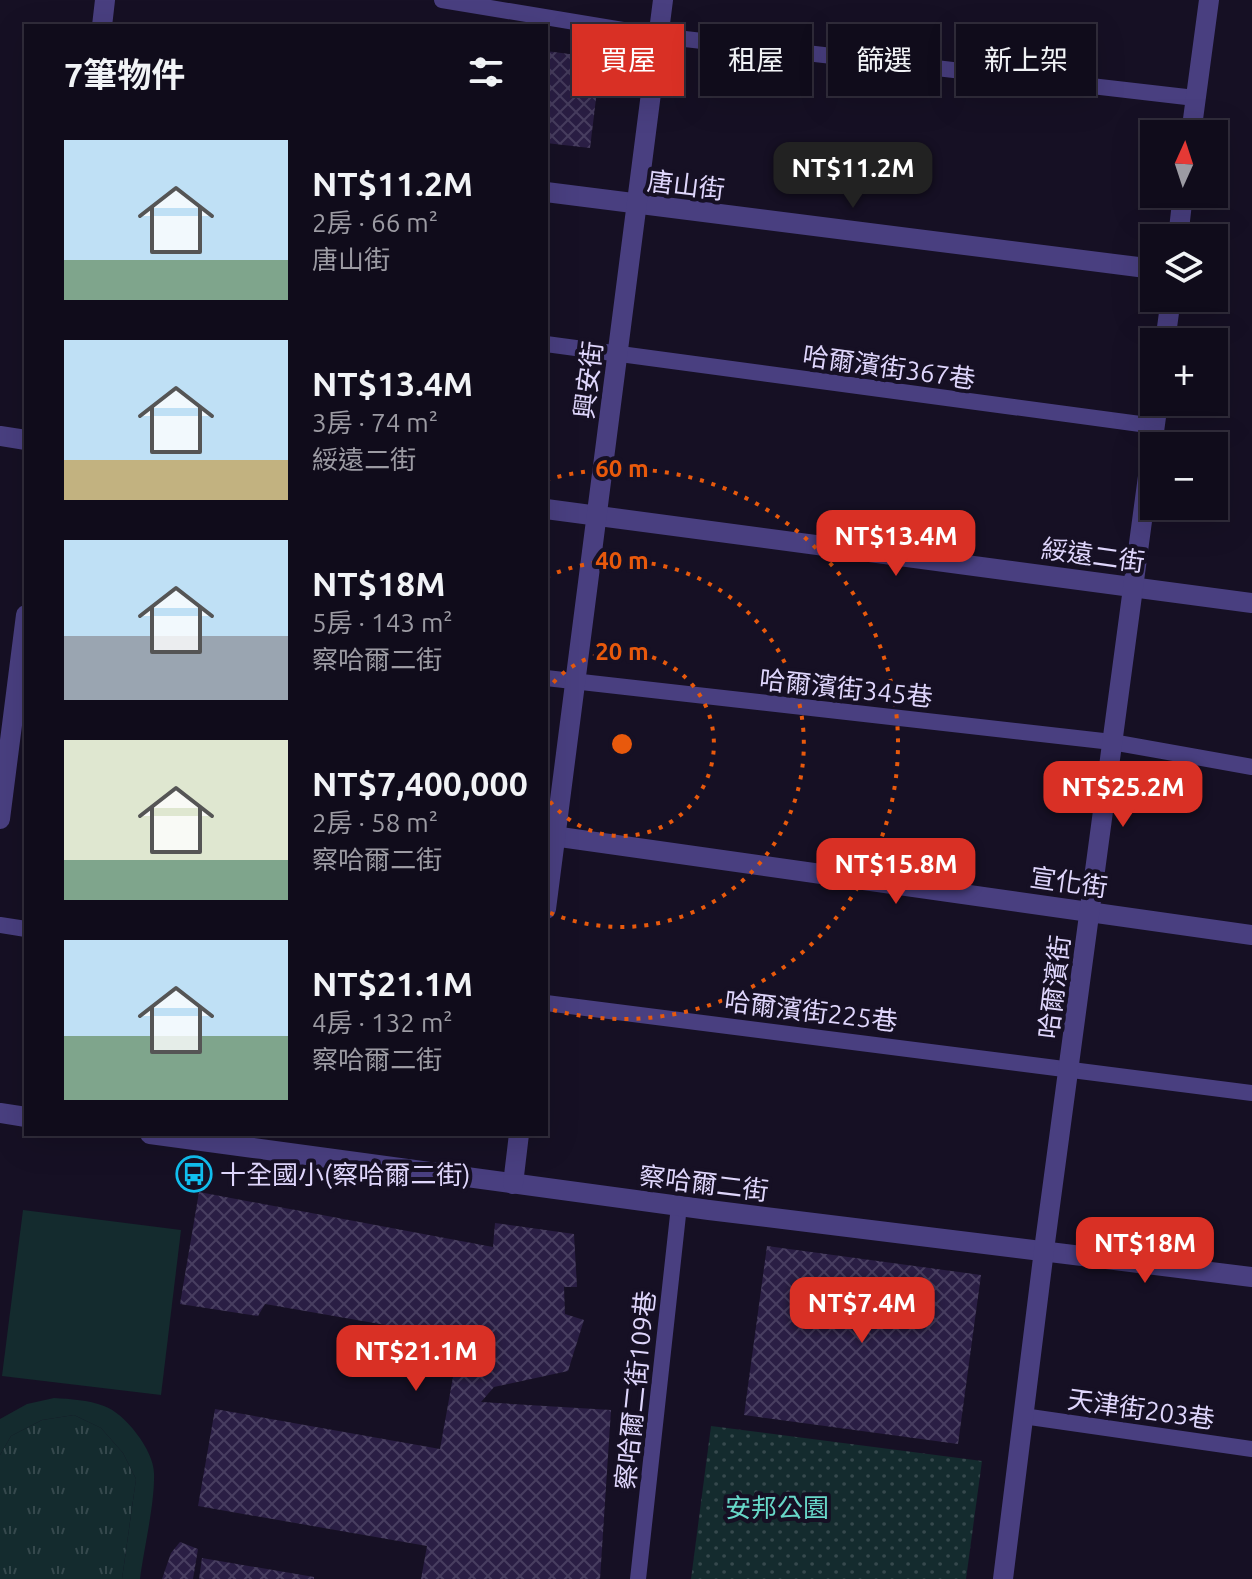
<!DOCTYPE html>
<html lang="zh-TW">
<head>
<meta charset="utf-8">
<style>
  body { margin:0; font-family:Ubuntu,"Noto Sans TC",sans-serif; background:#191524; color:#f1f3f6; height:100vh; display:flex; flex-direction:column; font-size:30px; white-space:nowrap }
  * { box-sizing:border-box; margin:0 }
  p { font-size:26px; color:#9c9ba3 }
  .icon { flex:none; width:44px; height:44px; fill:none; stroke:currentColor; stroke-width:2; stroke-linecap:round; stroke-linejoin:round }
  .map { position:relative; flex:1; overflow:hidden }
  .sheet { position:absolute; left:24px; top:24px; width:524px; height:1112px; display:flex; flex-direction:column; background:#100c1b; border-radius:0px; box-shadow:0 8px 32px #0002,0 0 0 2px #302c3a }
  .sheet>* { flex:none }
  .hud { position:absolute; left:572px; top:24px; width:560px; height:72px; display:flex; gap:16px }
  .needle { width:52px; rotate:3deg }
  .tools { position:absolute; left:1140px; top:120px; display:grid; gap:16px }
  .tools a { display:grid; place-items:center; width:88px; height:88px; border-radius:0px; background:#100c1b; box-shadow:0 8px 32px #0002,0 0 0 2px #302c3a; font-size:40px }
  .price { position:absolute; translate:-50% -68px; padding:0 18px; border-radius:16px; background:#d93025; color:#fff; font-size:26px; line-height:52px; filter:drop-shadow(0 2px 4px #0008) }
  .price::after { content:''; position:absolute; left:50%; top:48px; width:24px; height:18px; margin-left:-12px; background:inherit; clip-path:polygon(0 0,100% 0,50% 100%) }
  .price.selected { background:#222; color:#fff }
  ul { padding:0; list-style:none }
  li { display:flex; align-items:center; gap:24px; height:200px; padding:0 40px }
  li span { display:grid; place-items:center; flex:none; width:224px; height:160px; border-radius:0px; color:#555 }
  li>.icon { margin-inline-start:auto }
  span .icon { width:96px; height:96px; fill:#fffc; stroke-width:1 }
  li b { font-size:34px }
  h2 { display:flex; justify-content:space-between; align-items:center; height:96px; padding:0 40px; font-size:34px }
  .chip { padding:0 28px; border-radius:0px; background:#100c1b; box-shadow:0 8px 32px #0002,0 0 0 2px #302c3a; font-size:28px; line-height:72px }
  .chip.selected { background:#d93025; color:#fff }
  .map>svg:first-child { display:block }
  .grass { fill:url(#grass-tufts) }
  .park { fill:url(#park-dots) }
  .pitch { fill:#142b2e }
  .building { fill:url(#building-cross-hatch) }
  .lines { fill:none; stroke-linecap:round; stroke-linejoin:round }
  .lane { stroke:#493f80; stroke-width:16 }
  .street { stroke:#493f80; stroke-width:20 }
  .ring { fill:none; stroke:#e8590c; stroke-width:4; stroke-dasharray:4 8 }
  .labels { text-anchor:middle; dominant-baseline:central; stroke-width:8; stroke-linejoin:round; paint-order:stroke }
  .street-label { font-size:26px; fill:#dfd6fc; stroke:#161024 }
  .poi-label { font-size:26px; fill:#dfd6fc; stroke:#161024; text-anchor:start }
  .park-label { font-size:26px; fill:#67d7c8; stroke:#161024 }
  .centre { fill:#e8590c; stroke:#161024; stroke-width:4 }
  .ring-label { font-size:24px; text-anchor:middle; font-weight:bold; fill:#e8590c; stroke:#161024; stroke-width:8; stroke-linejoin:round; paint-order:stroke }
</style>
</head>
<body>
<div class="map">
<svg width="1252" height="1579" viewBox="0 0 1252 1579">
  <defs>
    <pattern id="grass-tufts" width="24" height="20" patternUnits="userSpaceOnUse" patternTransform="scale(2)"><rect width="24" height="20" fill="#142b2e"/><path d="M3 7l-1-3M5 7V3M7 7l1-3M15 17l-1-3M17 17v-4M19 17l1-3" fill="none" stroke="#36494d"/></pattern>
    <pattern id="park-dots" width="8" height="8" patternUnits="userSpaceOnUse" patternTransform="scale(2)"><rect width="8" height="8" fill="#142b2e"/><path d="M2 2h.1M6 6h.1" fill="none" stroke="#36494d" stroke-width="1.8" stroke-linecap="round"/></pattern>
    <pattern id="building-cross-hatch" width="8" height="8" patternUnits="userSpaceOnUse" patternTransform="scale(2)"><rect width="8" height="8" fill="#2a1e44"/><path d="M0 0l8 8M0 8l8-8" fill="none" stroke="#483e60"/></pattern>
  </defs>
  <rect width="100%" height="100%" fill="#161024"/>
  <path class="grass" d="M 74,1415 L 101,1428 L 123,1453 L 136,1479 L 122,1579 L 0,1579 L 0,1455 L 11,1436 L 42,1420 Z"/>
  <path class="park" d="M 711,1426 L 982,1461 L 966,1579 L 691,1579 Z"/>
  <g class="pitch">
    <path d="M 23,1210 L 181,1230 L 161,1395 L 2,1376 Z"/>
    <path d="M 54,1398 C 71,1399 88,1400 104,1406 C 125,1413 154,1451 154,1473 C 155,1503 144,1548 140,1579 L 122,1579 L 136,1479 L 123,1453 L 101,1428 L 74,1415 L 42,1420 L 11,1436 L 0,1455 L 0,1419 L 27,1404 Z"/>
  </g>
  <g class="building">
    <path d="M 546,51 L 601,58 L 590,148 L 546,143 Z"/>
    <path d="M 199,1192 L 493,1247 L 495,1223 L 574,1234 L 577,1287 L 564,1287 L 565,1314 L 584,1320 L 568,1371 L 494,1387 L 481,1402 L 611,1410 L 600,1579 L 421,1579 L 427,1546 L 198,1506 L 215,1409 L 440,1449 L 460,1338 L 265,1304 L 258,1316 L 180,1304 Z"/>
    <path d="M 767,1246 L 981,1275 L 958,1444 L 744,1415 Z"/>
    <path d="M 180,1542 L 198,1549 L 193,1579 L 162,1579 L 171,1553 Z"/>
    <path d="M 202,1558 L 314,1577 L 314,1579 L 199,1579 Z"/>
  </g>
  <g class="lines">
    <g class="lane">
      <path d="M 442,0 L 659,36 L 1195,98"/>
      <path d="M 546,344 L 1155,426"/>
      <path d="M 546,678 L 1112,742 L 1252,767"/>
      <path d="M 0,925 L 26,929"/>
      <path d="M 546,1003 L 1252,1093"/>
      <path d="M 1023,1416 L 1252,1449"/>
      <path d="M 638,1579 L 679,1206"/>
    </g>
    <g class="street">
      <path d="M 102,26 L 105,0"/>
      <path d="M 1191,134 L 1209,0"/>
      <path d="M 546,192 L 1154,269"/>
      <path d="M 1178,238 L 1183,194"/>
      <path d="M 1165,342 L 1171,298"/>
      <path d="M 0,436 L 26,440"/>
      <path d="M 546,509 L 1252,603"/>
      <path d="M 0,819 L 26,615"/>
      <path d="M 546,835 L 1252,935"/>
      <path d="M 546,909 L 663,0"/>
      <path d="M 0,1113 L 26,1117"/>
      <path d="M 150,1134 L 709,1210 L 1252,1277"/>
      <path d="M 513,1184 L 519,1134"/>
      <path d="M 1003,1579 L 1044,1250 L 1158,402"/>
    </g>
  </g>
  <g class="ring">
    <path d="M546 692A92 92 0 1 1 546 796"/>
    <path d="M546 577A183 183 0 1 1 546 911"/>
    <path d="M546 480A275 275 0 1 1 546 1008"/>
  </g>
  <defs>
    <symbol id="bus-ring" viewBox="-11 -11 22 22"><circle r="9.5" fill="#161024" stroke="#11beee" stroke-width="1.5"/><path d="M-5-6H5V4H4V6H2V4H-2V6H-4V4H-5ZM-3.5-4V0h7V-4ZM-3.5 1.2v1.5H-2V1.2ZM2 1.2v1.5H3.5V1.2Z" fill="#11beee"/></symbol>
  </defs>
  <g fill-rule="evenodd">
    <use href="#bus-ring" x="174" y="1154" width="40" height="40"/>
  </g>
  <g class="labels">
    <g class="street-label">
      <text transform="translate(686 185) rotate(7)">唐山街</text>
      <text transform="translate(889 367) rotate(8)">哈爾濱街367巷</text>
      <text transform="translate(588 380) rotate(-83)">興安街</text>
      <text transform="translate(1093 555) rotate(8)">綏遠二街</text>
      <text transform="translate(846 688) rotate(6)">哈爾濱街345巷</text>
      <text transform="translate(1069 882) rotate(8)">宣化街</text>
      <text transform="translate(1054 987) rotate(-83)">哈爾濱街</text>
      <text transform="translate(811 1011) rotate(7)">哈爾濱街225巷</text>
      <text transform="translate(704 1183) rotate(7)">察哈爾二街</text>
      <text transform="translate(635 1390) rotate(-84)">察哈爾二街109巷</text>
      <text transform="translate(1141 1409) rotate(8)">天津街203巷</text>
    </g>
    <g class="poi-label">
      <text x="220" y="1174">十全國小(察哈爾二街)</text>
    </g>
    <g class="park-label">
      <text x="777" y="1507">安邦公園</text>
    </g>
  </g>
  <circle cx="622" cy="744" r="12" class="centre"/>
  <g class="ring-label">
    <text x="622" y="477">60 m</text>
    <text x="622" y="569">40 m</text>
    <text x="622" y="660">20 m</text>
  </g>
</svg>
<div class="tools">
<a><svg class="needle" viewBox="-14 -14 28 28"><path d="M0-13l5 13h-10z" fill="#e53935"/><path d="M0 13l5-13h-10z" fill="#9c9ba3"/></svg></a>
<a><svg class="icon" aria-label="layers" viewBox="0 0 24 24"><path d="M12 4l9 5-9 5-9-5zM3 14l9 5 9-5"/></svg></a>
<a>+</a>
<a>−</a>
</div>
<b class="price selected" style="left:853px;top:210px">NT$11.2M</b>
<b class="price" style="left:896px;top:578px">NT$13.4M</b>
<b class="price" style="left:1123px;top:829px">NT$25.2M</b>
<b class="price" style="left:896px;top:906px">NT$15.8M</b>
<b class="price" style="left:1145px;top:1285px">NT$18M</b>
<b class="price" style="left:862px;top:1345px">NT$7.4M</b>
<b class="price" style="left:416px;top:1393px">NT$21.1M</b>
<div class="hud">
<a class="chip selected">買屋</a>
<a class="chip">租屋</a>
<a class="chip">篩選</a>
<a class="chip">新上架</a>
</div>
<section class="sheet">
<h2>7筆物件<svg class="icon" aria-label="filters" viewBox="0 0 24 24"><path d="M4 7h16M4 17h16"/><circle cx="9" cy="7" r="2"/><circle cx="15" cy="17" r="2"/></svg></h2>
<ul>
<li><span style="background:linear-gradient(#bfe0f5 75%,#7fa58c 0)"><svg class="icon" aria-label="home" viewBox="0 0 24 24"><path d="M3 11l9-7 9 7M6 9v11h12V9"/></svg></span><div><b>NT$11.2M</b><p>2房 · 66 m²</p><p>唐山街</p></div></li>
<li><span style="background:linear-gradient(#bfe0f5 75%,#c2b280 0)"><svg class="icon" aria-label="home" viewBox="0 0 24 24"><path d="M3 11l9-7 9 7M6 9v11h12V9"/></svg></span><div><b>NT$13.4M</b><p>3房 · 74 m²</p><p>綏遠二街</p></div></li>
<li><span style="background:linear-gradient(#bfe0f5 60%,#9aa5b1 0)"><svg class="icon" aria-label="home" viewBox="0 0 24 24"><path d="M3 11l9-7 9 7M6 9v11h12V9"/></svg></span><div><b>NT$18M</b><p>5房 · 143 m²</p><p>察哈爾二街</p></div></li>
<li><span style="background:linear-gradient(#dfe7d0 75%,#7fa58c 0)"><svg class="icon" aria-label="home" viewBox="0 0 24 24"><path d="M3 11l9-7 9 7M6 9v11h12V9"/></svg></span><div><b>NT$7,400,000</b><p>2房 · 58 m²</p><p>察哈爾二街</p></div></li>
<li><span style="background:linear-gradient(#bfe0f5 60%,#7fa58c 0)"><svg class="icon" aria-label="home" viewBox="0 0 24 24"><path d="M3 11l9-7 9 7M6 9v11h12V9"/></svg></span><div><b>NT$21.1M</b><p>4房 · 132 m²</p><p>察哈爾二街</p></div></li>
</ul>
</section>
</div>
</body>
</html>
